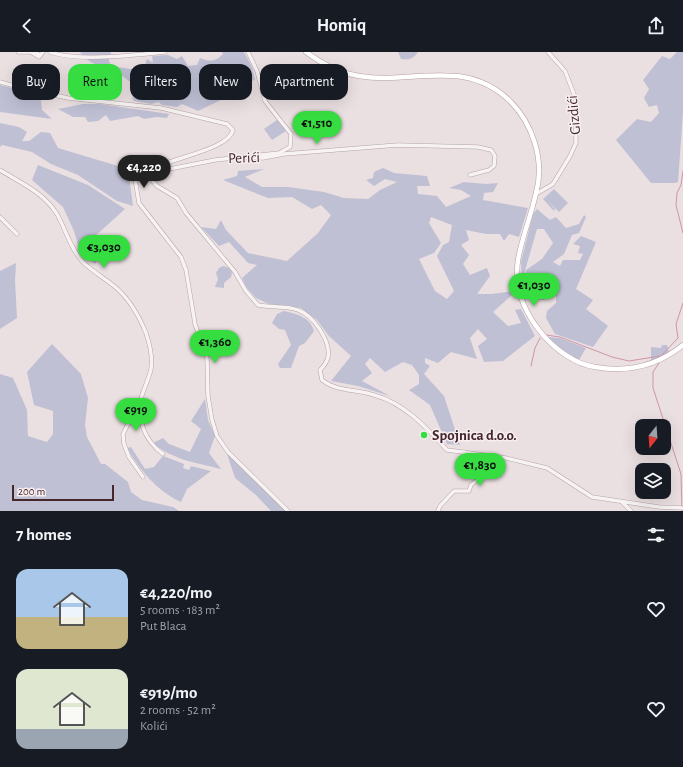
<!DOCTYPE html>
<html lang="en">
<head>
<meta charset="utf-8">
<style>
  body { margin:0; font-family:"Alegreya Sans",sans-serif; background:#20242c; color:#f1f3f6; height:100vh; display:flex; flex-direction:column; font-size:15px; white-space:nowrap }
  * { box-sizing:border-box; margin:0 }
  p { font-size:13px; color:#9ea1a6 }
  .icon { flex:none; width:22px; height:22px; fill:none; stroke:currentColor; stroke-width:2; stroke-linecap:round; stroke-linejoin:round }
  .map { position:relative; height:459px; overflow:hidden }
  .drawer { display:flex; flex-direction:column; background:#171b24; flex:1 }
  .drawer>* { flex:none }
  .top-card { position:absolute; left:12px; top:12px; width:400px; height:36px; display:flex; gap:8px }
  .needle { width:26px; rotate:197deg }
  .buttons { position:absolute; left:635px; top:367px; display:grid; gap:8px }
  .buttons a { display:grid; place-items:center; width:36px; height:36px; border-radius:8px; background:#171b24; box-shadow:0 4px 16px #0002; font-size:20px }
  .scale { position:absolute; left:12px; bottom:10px; width:102px; box-sizing:border-box; padding-left:4px; border:2px solid #44262b; border-top:0; font-size:11px; line-height:14px; white-space:nowrap; color:#44262b; -webkit-text-stroke:3px #f7eff1; paint-order:stroke }
  .price { position:absolute; translate:-50% -34px; padding:0 9px; border-radius:14px; background:#36dd41; color:#111; font-size:13px; line-height:26px; filter:drop-shadow(0 1px 2px #0008) }
  .price::after { content:''; position:absolute; left:50%; top:24px; width:12px; height:9px; margin-left:-6px; background:inherit; clip-path:polygon(0 0,100% 0,50% 100%) }
  .price.on { background:#222; color:#fff }
  ul { padding:0; list-style:none }
  li { display:flex; align-items:center; gap:12px; height:100px; padding:0 16px }
  li span { display:grid; place-items:center; flex:none; width:112px; height:80px; border-radius:12px; color:#555 }
  li>.icon { margin-inline-start:auto }
  span .icon { width:48px; height:48px; fill:#fffc; stroke-width:1 }
  li b { font-size:17px }
  h2 { display:flex; justify-content:space-between; align-items:center; height:48px; padding:0 16px; font-size:17px }
  .tag { padding:0 14px; border-radius:12px; background:#171b24; box-shadow:0 4px 16px #0002; font-size:14px; line-height:36px }
  .tag.on { background:#36dd41; color:#111 }
  header { display:flex; justify-content:space-between; align-items:center; height:52px; padding:0 16px; background:#171b24; font-size:18px; font-weight:700 }
  .map>svg:first-child { display:block }
  .green { fill:#c0c0d5; fill-rule:evenodd }
  .lines { fill:none; stroke-linecap:round; stroke-linejoin:round }
  .stream { stroke:#ce96a6; stroke-width:1 }
  .minor-casing { stroke:#b5a4a7; stroke-width:4.5 }
  .major-casing { stroke:#b79da2; stroke-width:5.5 }
  .minor { stroke:#f8f3f3; stroke-width:3.5 }
  .major { stroke:#fff; stroke-width:4.5 }
  .poi-dot { fill:#36dd41; stroke:#f7eff1; stroke-width:1.5 }
  .labels { text-anchor:middle; dominant-baseline:central; stroke-width:3; stroke-linejoin:round; paint-order:stroke }
  .street-label { font-size:15px; fill:#44262b; stroke:#f7eff1 }
  .poi-label { font-size:15px; font-weight:bold; fill:#44262b; stroke:#f7eff1; text-anchor:start }
</style>
</head>
<body>
<header><svg class="icon" aria-label="back" viewBox="0 0 24 24"><path d="M15 5l-7 7 7 7"/></svg>Homiq<svg class="icon" aria-label="share" viewBox="0 0 24 24"><path d="M12 15V3M7 8l5-5 5 5M5 13v7h14v-7"/></svg></header>
<div class="map">
<svg width="683" height="459" viewBox="0 0 683 459">
  <rect width="100%" height="100%" fill="#eadfe1"/>
  <g class="green">
    <path d="M 80,0 L 111,0 L 109,9 L 111,14 L 143,19 L 147,7 L 153,11 L 152,4 L 168,3 L 177,7 L 182,4 L 188,14 L 197,13 L 200,6 C 210,10 215,10 223,2 L 222,0 L 244,0 L 252,15 L 255,28 L 248,30 L 242,15 L 222,27 L 222,37 L 214,41 L 225,46 L 198,59 L 182,52 L 177,55 L 162,53 L 159,50 L 151,52 L 134,49 L 132,46 L 141,40 C 133,32 124,24 114,19 C 101,13 89,13 80,0 Z"/>
    <path d="M 398,0 L 418,0 C 413,7 409,8 401,7 Z"/>
    <path d="M 677,0 L 683,0 L 683,60 L 678,130 L 675,131 L 651,131 L 616,88 L 637,67 L 651,70 L 659,61 L 657,53 L 649,55 L 644,46 L 649,37 L 643,28 L 662,4 L 670,7 Z"/>
    <path d="M 0,33 L 43,44 L 41,49 L 42,58 L 52,67 L 0,60 Z"/>
    <path d="M 83,52 L 100,52 L 169,62 L 167,66 L 156,65 L 144,67 L 138,64 L 110,69 L 106,63 L 98,69 L 88,70 L 85,65 L 73,65 L 58,57 Z"/>
    <path d="M 277,68 L 286,79 L 272,88 L 264,77 Z"/>
    <path d="M 0,71 L 19,75 L 27,80 L 22,89 L 29,89 L 41,80 L 50,81 L 58,96 L 128,117 L 133,154 L 117,149 L 78,123 L 51,112 L 32,100 L 2,93 L 0,95 Z"/>
    <path d="M 38,113 L 88,133 L 125,157 L 94,185 L 106,194 L 95,212 L 79,196 L 74,179 L 63,155 L 32,128 Z"/>
    <path d="M 383,116 L 394,121 L 427,124 L 430,134 L 417,134 L 418,142 L 437,144 L 446,155 L 471,144 L 461,138 L 449,136 L 464,130 L 486,132 L 498,131 L 493,140 L 484,141 L 483,148 L 528,156 L 519,185 L 509,182 L 504,189 L 500,182 L 486,182 L 466,178 L 469,188 L 461,193 L 469,203 L 463,212 L 470,223 L 487,216 L 490,224 L 477,242 L 492,242 L 514,239 L 513,242 L 493,260 L 508,274 L 521,271 L 515,258 L 521,257 L 535,284 L 503,309 L 484,310 L 478,294 L 487,287 L 478,277 L 470,286 L 477,307 L 451,300 L 438,311 L 425,306 L 425,311 L 430,314 L 424,322 L 444,344 L 460,393 L 447,392 L 430,353 L 409,338 L 419,332 L 419,323 L 412,313 L 403,310 L 385,320 L 370,306 L 365,312 L 372,321 L 362,329 L 390,344 L 358,334 L 331,329 L 351,304 L 329,284 L 317,268 L 301,256 L 269,252 L 256,246 L 246,235 L 242,226 L 257,213 L 248,211 L 229,190 L 219,194 L 201,175 L 216,177 L 221,168 L 226,178 L 248,201 L 287,209 L 318,181 L 331,163 L 321,153 L 312,157 L 292,145 L 268,146 L 223,128 L 237,124 L 238,119 L 264,117 L 245,125 L 262,135 L 288,135 L 324,140 L 344,146 L 368,147 L 380,138 L 397,130 L 385,127 L 374,134 L 366,128 L 373,126 L 374,120 ZM 431,165 L 452,173 L 449,190 L 443,193 L 437,204 L 454,239 L 447,247 L 435,239 L 419,207 L 434,201 L 441,191 L 429,171 Z"/>
    <path d="M 554,137 L 568,151 L 559,160 L 547,148 L 555,157 L 554,159 L 543,147 Z"/>
    <path d="M 537,157 L 550,168 L 556,165 L 566,176 L 579,172 L 584,163 L 586,165 L 579,181 L 572,183 L 564,202 L 553,210 L 560,214 L 563,208 L 580,208 L 583,202 L 578,201 L 580,194 L 573,192 L 581,184 L 596,190 L 576,237 L 593,248 L 586,257 L 608,274 L 593,295 L 555,282 L 546,266 L 547,259 L 556,251 L 556,244 L 543,248 L 530,246 L 530,232 L 524,238 L 526,218 L 542,207 L 553,191 L 544,177 L 537,177 L 522,229 L 521,210 L 533,162 Z"/>
    <path d="M 16,211 L 15,228 L 17,266 L 0,277 L 0,219 Z"/>
    <path d="M 223,214 L 229,216 L 232,220 L 231,225 L 224,231 L 224,236 L 215,235 L 218,227 L 216,221 L 219,216 Z"/>
    <path d="M 284,259 C 297,262 310,265 314,279 L 305,291 L 299,294 L 291,316 L 280,316 L 278,312 L 291,293 L 285,278 L 279,277 L 272,271 L 277,262 Z"/>
    <path d="M 547,285 L 560,286 L 586,296 L 579,308 L 568,302 Z"/>
    <path d="M 52,292 L 81,322 L 88,346 L 85,373 L 87,385 L 101,412 L 105,412 L 128,430 L 131,440 L 142,448 L 173,455 L 179,459 L 0,459 L 0,322 L 13,326 L 27,358 L 28,384 L 47,390 L 53,382 L 53,359 L 34,353 L 27,320 Z"/>
    <path d="M 662,293 L 667,293 L 669,300 L 651,310 L 651,295 L 661,296 Z"/>
    <path d="M 205,347 L 208,368 L 215,384 L 209,401 L 221,417 C 197,411 173,408 153,391 L 163,386 L 169,392 L 190,400 L 201,377 L 191,369 Z"/>
    <path d="M 131,395 L 145,417 L 154,415 L 163,404 L 184,412 L 183,416 L 189,418 L 191,414 L 211,419 L 187,437 L 181,450 C 157,439 140,418 127,396 Z"/>
    <path d="M 226,399 L 286,459 L 271,459 L 256,443 L 235,426 Z"/>
  </g>
  <g class="lines">
    <g class="stream">
      <path d="M 683,119 L 681,133 L 677,141 L 676,153 L 683,181"/>
      <path d="M 546,283 L 560,285 L 612,305 L 629,309 L 660,304"/>
      <path d="M 661,304 L 678,286 L 676,272 L 683,251"/>
      <path d="M 659,311 L 653,320 L 653,336 L 681,422 L 682,459"/>
      <path d="M 531,314 L 535,296 L 540,286"/>
    </g>
    <defs>
      <g id="minor">
        <path d="M 18,0 L 31,0"/>
        <path d="M 31,0 L 39,5 L 43,0"/>
        <path d="M 35,0 L 40,3"/>
        <path d="M 50,0 C 78,10 135,3 165,0"/>
        <path d="M 248,0 L 257,19 L 265,49 L 291,82 L 290,95 L 279,101 L 251,104"/>
        <path d="M 0,30 L 22,36 L 68,46 L 161,56 L 227,72 L 233,78 C 228,99 166,106 154,118 C 151,121 151,123 151,127 L 157,134 L 177,146 L 186,161 L 235,220 L 246,239 L 258,253 C 271,256 286,253 298,258 C 313,263 331,289 328,305 C 327,310 324,314 320,318 L 322,328 C 337,340 356,337 374,343 C 404,351 426,375 447,398 L 506,406 L 547,416 L 592,445 L 659,455 L 683,456"/>
        <path d="M 0,118 C 21,131 43,140 57,162 C 66,178 70,196 83,210 C 92,219 104,226 114,234 C 129,246 139,264 146,281 C 150,293 153,305 151,317 C 149,326 145,334 142,343 C 136,367 144,388 163,402"/>
        <path d="M 536,142 L 553,132 L 570,104 L 576,91 L 575,45 L 565,19 L 548,0"/>
        <path d="M 0,165 L 17,182"/>
        <path d="M 140,348 L 123,382 L 124,392 L 129,405 L 143,425"/>
        <path d="M 622,450 L 631,459"/>
        <path d="M 288,459 L 228,400 L 217,384 L 212,368 L 208,344 L 207,306 L 195,272 L 186,218 L 181,205 L 139,151 L 135,127 L 139,117 L 145,113 L 159,119 L 215,108 L 242,105 L 263,106 L 284,102 L 398,93 L 478,95 L 491,98 L 495,104 L 494,114 L 489,118 L 470,123"/>
        <path d="M 438,459 L 440,454 L 454,439 L 469,439 L 471,433 L 481,425 C 479,410 473,411 463,405 L 464,400"/>
      </g>
      <path id="major" d="M 306,0 C 322,12 339,21 359,24 C 413,33 464,5 510,49 C 533,72 545,109 536,141 C 531,164 522,185 518,208 C 514,236 525,262 543,283 C 556,298 575,312 595,315 C 629,321 657,314 683,293"/>
    </defs>
    <use href="#minor" class="minor-casing"/>
    <use href="#major" class="major-casing"/>
    <use href="#minor" class="minor"/>
    <use href="#major" class="major"/>
  </g>
  <circle class="poi-dot" cx="424" cy="383" r="4"/>
  <g class="labels">
    <g class="street-label">
      <text transform="translate(574 63) rotate(-95)">Gizdići</text>
      <text transform="translate(244 106) rotate(-2)">Perići</text>
    </g>
    <g class="poi-label">
      <text x="432" y="383">Spojnica d.o.o.</text>
    </g>
  </g>
</svg>
<div class="buttons">
<a><svg class="needle" viewBox="-14 -14 28 28"><path d="M0-13l5 13h-10z" fill="#e53935"/><path d="M0 13l5-13h-10z" fill="#9ea1a6"/></svg></a>
<a><svg class="icon" aria-label="layers" viewBox="0 0 24 24"><path d="M12 4l9 5-9 5-9-5zM3 14l9 5 9-5"/></svg></a>
</div>
<div class="scale">200 m</div>
<b class="price" style="left:317px;top:93px">€1,510</b>
<b class="price on" style="left:144px;top:137px">€4,220</b>
<b class="price" style="left:104px;top:217px">€3,030</b>
<b class="price" style="left:534px;top:255px">€1,030</b>
<b class="price" style="left:215px;top:312px">€1,360</b>
<b class="price" style="left:136px;top:380px">€919</b>
<b class="price" style="left:480px;top:435px">€1,830</b>
<div class="top-card">
<a class="tag">Buy</a>
<a class="tag on">Rent</a>
<a class="tag">Filters</a>
<a class="tag">New</a>
<a class="tag">Apartment</a>
</div>
</div>
<section class="drawer">
<h2>7 homes<svg class="icon" aria-label="filters" viewBox="0 0 24 24"><path d="M4 7h16M4 17h16"/><circle cx="9" cy="7" r="2"/><circle cx="15" cy="17" r="2"/></svg></h2>
<ul>
<li><span style="background:linear-gradient(#a9c7e8 60%,#c2b280 0)"><svg class="icon" aria-label="home" viewBox="0 0 24 24"><path d="M3 11l9-7 9 7M6 9v11h12V9"/></svg></span><div><b>€4,220/mo</b><p>5 rooms · 183 m²</p><p>Put Blaca</p></div><svg class="icon" aria-label="heart" viewBox="0 0 24 24"><path d="M12 20l-8-8c-3-5 5-10 8-4 3-6 11-1 8 4z"/></svg></li>
<li><span style="background:linear-gradient(#dfe7d0 75%,#9aa5b1 0)"><svg class="icon" aria-label="home" viewBox="0 0 24 24"><path d="M3 11l9-7 9 7M6 9v11h12V9"/></svg></span><div><b>€919/mo</b><p>2 rooms · 52 m²</p><p>Kolići</p></div><svg class="icon" aria-label="heart" viewBox="0 0 24 24"><path d="M12 20l-8-8c-3-5 5-10 8-4 3-6 11-1 8 4z"/></svg></li>
</ul>
</section>
</body>
</html>
